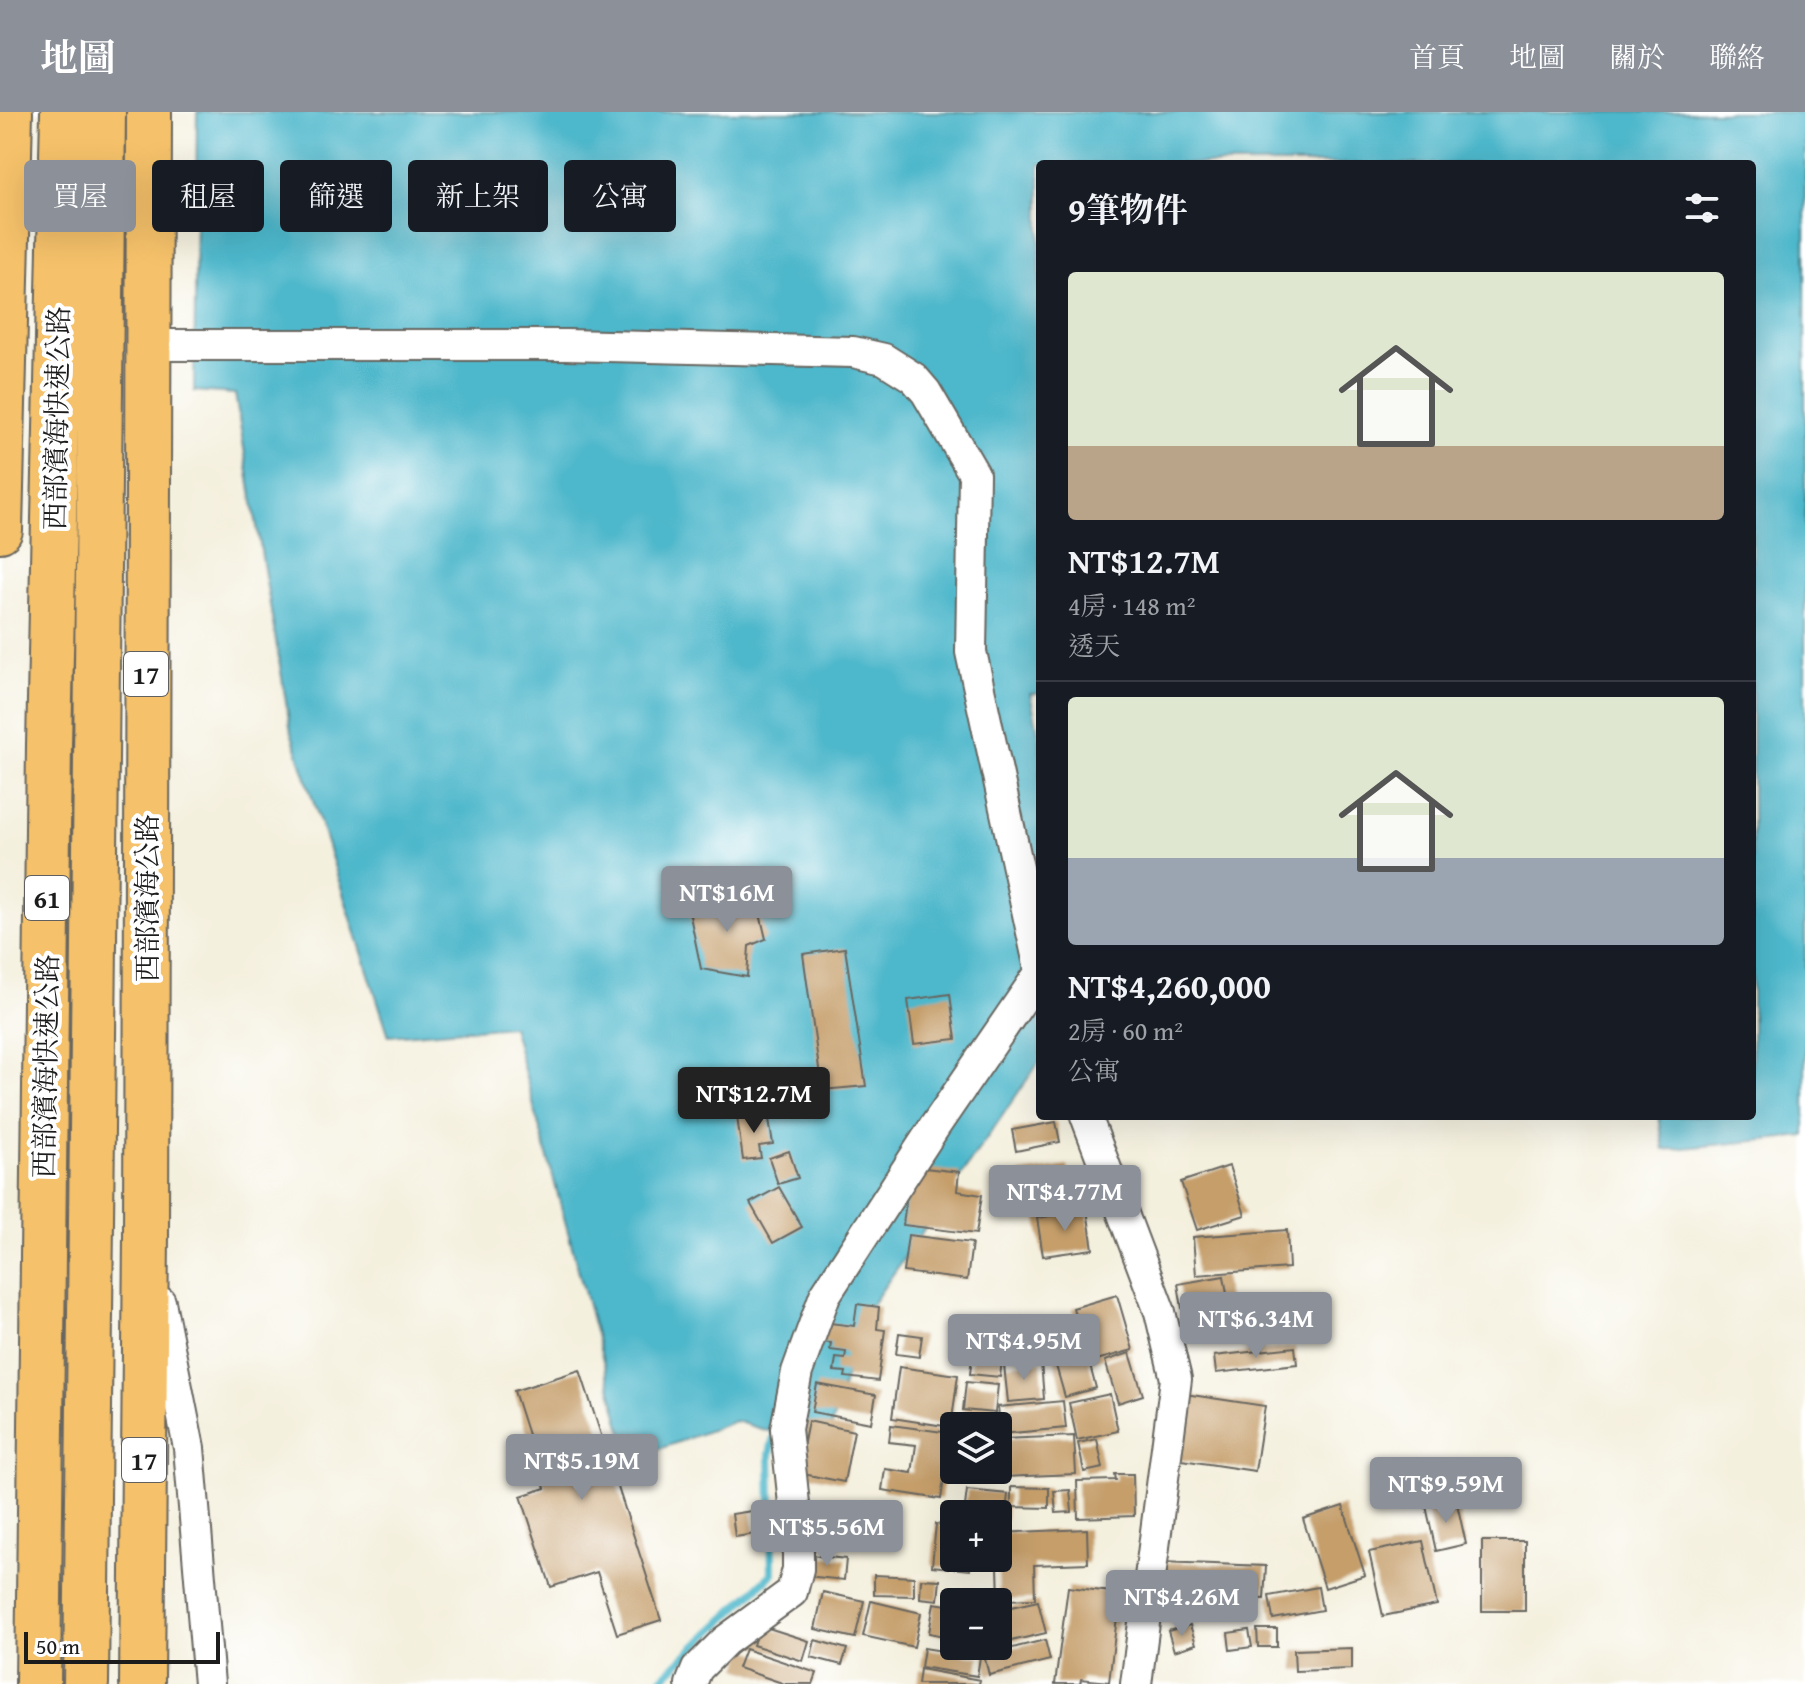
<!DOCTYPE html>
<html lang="zh-TW">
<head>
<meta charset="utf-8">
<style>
  body { margin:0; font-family:"Gentium Book Plus","Noto Serif TC",serif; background:#20242c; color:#f1f3f6; height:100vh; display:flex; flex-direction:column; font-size:30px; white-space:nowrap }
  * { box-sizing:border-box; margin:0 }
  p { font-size:26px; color:#9ea1a6 }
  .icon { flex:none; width:44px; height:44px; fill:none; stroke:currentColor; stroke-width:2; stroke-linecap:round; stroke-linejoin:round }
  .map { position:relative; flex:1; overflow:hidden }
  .details { position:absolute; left:1036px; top:48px; width:720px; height:960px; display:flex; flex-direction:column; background:#171b24; border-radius:8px; box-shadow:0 8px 32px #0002 }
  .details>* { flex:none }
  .top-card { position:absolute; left:24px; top:48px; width:760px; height:72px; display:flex; gap:16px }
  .controls { position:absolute; left:940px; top:1300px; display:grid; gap:16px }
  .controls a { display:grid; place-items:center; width:72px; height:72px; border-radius:8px; background:#171b24; box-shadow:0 8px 32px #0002; font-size:40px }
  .scale { position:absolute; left:24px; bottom:20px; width:196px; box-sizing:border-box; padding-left:8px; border:4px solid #1c1c1c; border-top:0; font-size:22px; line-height:28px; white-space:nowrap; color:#1c1c1c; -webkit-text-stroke:6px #fff; paint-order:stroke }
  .price { position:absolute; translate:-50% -68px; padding:0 18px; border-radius:8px; background:#8c9099; color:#fff; font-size:26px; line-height:52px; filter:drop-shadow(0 2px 4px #0008) }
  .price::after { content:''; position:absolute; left:50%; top:48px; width:24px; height:18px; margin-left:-12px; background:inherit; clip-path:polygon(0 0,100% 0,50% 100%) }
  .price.selected { background:#222; color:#fff }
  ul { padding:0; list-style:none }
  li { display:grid; align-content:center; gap:16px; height:424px; padding:0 32px }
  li+li { border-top:2px solid #363941 }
  li span { display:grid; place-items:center; height:248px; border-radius:8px; color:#555 }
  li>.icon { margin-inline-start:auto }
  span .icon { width:144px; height:144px; fill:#fffc; stroke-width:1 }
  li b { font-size:34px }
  h2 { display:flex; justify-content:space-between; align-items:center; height:96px; padding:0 32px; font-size:34px }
  .pill { padding:0 28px; border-radius:8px; background:#171b24; box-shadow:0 8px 32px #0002; font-size:28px; line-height:72px }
  .pill.selected { background:#8c9099; color:#fff }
  header { display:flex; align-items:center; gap:48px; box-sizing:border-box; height:112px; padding:0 40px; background:#8c9099; color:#fff }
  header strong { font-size:38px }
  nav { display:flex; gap:44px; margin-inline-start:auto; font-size:28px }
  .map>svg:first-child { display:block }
  .water { fill:#4db7cb; stroke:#346a74; stroke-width:2 }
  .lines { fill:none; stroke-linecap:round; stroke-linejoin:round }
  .stream { stroke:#4db7cb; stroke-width:8 }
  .building { fill:#c59e6b }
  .minor-casing { stroke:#686660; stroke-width:34 }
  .primary-casing { stroke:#686660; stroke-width:48 }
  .trunk-casing { stroke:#686660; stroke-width:48 }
  .minor { stroke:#fff; stroke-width:30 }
  .primary { stroke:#f5c16b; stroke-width:44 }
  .trunk { stroke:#f5c16b; stroke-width:44 }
  .labels { text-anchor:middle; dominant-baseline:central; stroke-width:8; stroke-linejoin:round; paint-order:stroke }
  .shield { fill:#fff; stroke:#606060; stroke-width:2 }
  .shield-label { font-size:26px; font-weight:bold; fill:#1c1c1c }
  .street-label { font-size:28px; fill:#1c1c1c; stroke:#fff }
</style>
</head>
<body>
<header>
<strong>地圖</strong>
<nav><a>首頁</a><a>地圖</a><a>關於</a><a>聯絡</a></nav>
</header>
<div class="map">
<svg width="1805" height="1572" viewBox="0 0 1805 1572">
  <rect width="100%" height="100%" fill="#fff"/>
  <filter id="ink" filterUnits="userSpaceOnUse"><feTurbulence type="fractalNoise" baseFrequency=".0125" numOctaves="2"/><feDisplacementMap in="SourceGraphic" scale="16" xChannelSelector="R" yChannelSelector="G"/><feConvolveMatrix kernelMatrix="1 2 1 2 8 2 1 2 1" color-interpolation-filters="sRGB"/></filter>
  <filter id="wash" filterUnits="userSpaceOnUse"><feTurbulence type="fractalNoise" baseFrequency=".006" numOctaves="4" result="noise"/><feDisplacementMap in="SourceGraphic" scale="32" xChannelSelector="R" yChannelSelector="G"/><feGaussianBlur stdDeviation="1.8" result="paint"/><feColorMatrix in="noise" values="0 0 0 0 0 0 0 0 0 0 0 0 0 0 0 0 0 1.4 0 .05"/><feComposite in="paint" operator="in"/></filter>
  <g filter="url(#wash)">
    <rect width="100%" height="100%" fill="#f4f0de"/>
    <path class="water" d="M 197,0 L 1805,0 L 1805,1024 L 1664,1038 L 1659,1004 L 1752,1004 L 1752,52 L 1040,52 L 1040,581 L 1030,582 L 1040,627 L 1040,949 L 862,1207 L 825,1336 L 735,1309 L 630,1348 L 512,914 L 389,924 L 291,620 L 235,282 L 194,279 Z"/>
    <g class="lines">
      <path class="stream" d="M 656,1572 L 772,1462 L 770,1342 L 775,1320"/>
    </g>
    <g id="blocks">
      <g class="building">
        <path d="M 756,785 L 766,827 L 749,834 L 747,865 L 701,857 L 688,794 Z"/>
        <path d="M 845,836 L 866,974 L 822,978 L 803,842 Z"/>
        <path d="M 950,882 L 956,927 L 914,932 L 908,888 Z"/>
        <path d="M 784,985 L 784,998 L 746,1000 L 745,986 Z"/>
        <path d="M 768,1001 L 773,1032 L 759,1034 L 761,1046 L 743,1048 L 737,1005 Z"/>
        <path d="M 1056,1010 L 1060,1030 L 1016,1039 L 1012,1018 Z"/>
        <path d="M 789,1039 L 798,1066 L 778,1072 L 769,1046 Z"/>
        <path d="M 1068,1054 L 1074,1094 L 1023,1101 L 1017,1062 Z"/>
        <path d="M 1229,1054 L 1245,1103 L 1197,1118 L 1181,1070 Z"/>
        <path d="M 916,1055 L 959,1060 L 957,1079 L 982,1083 L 976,1122 L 903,1113 L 908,1073 Z"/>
        <path d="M 779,1075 L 802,1115 L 773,1131 L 750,1091 Z"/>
        <path d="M 1087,1098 L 1093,1137 L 1043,1144 L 1037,1106 Z"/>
        <path d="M 1287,1118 L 1289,1156 L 1196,1163 L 1193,1125 Z"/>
        <path d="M 908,1123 L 972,1131 L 967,1168 L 903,1160 Z"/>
        <path d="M 1224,1164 L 1228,1188 L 1182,1196 L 1178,1172 Z"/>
        <path d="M 1117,1183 L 1133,1238 L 1089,1250 L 1096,1276 L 1065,1285 L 1046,1219 L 1077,1210 L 1073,1196 Z"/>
        <path d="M 857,1192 L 879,1195 L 877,1217 L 885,1218 L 878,1269 L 845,1265 L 846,1260 L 834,1259 L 836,1246 L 845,1247 L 846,1240 L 830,1238 L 831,1231 L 819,1230 L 822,1210 L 854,1214 Z"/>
        <path d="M 1286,1200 L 1289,1217 L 1207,1230 L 1204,1212 Z"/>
        <path d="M 899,1221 L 922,1224 L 919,1245 L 896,1242 Z"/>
        <path d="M 974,1228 L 1004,1231 L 1000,1265 L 970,1262 Z"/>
        <path d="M 1295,1235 L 1297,1252 L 1216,1261 L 1214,1244 Z"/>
        <path d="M 1130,1241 L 1143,1283 L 1118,1291 L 1105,1249 Z"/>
        <path d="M 1041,1250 L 1044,1287 L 1008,1290 L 1004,1253 Z"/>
        <path d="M 899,1255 L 958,1263 L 951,1315 L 892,1306 Z"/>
        <path d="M 580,1258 L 661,1508 L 617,1522 L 597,1460 L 551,1475 L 521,1384 L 545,1376 L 514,1279 Z"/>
        <path d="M 966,1270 L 998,1273 L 995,1301 L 963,1298 Z"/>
        <path d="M 817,1272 L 876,1283 L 871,1311 L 812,1300 Z"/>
        <path d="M 1110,1282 L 1118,1319 L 1077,1328 L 1069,1291 Z"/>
        <path d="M 1185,1282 L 1265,1294 L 1255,1359 L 1175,1347 Z"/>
        <path d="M 1063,1289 L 1066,1316 L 1001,1322 L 998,1295 Z"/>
        <path d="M 808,1309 L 854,1319 L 844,1370 L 798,1361 Z"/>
        <path d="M 891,1313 L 951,1321 L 941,1387 L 882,1378 L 885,1357 L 912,1361 L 916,1333 L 889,1330 Z"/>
        <path d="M 1074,1324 L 1076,1362 L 1002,1365 L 1000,1327 Z"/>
        <path d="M 1097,1327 L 1103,1356 L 1084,1360 L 1078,1331 Z"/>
        <path d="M 1115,1362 L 1133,1362 L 1134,1404 L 1078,1406 L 1077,1369 L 1116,1368 Z"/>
        <path d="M 1011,1375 L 1049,1376 L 1049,1396 L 1011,1395 Z"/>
        <path d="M 967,1378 L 1008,1382 L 1005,1410 L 998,1410 L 998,1402 L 964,1402 Z"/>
        <path d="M 1070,1378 L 1072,1400 L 1056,1401 L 1054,1379 Z"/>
        <path d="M 1456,1387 L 1466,1432 L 1436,1439 L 1426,1394 Z"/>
        <path d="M 1343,1394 L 1365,1463 L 1325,1476 L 1303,1407 Z"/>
        <path d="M 752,1399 L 755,1422 L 735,1425 L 732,1402 Z"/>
        <path d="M 936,1412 L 954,1414 L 954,1446 L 971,1446 L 970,1458 L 932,1454 Z"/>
        <path d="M 1087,1417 L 1088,1451 L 1034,1453 L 1035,1487 L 999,1488 L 998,1454 L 979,1455 L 978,1446 L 998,1446 L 998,1421 Z"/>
        <path d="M 1423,1429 L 1437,1493 L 1383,1504 L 1369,1440 Z"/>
        <rect x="1482" y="1429" width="43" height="70"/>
        <path d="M 810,1443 L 846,1447 L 844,1468 L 807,1464 Z"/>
        <path d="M 1161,1450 L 1266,1454 L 1264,1487 L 1160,1482 Z"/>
        <path d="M 874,1463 L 914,1465 L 914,1484 L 874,1483 Z"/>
        <path d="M 921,1467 L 940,1468 L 938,1488 L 920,1486 Z"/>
        <path d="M 1068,1475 L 1120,1481 L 1109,1570 L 1081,1567 L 1080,1572 L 1055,1572 Z"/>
        <path d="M 1318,1475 L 1322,1498 L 1273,1507 L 1269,1484 Z"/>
        <path d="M 823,1480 L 864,1489 L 855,1526 L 815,1517 Z"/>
        <path d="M 871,1489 L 921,1501 L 914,1535 L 863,1524 Z"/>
        <path d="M 1038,1489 L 1046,1521 L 998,1532 L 998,1498 Z"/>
        <path d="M 934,1491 L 954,1494 L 954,1526 L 929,1521 Z"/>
        <path d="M 759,1513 L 809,1529 L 803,1549 L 753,1533 Z"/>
        <path d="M 1190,1513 L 1196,1532 L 1174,1539 L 1168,1519 Z"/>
        <path d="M 1257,1517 L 1277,1517 L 1277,1535 L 1258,1535 Z"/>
        <path d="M 1249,1518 L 1252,1535 L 1230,1538 L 1228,1521 Z"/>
        <path d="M 815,1528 L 847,1537 L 842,1553 L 811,1545 Z"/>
        <path d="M 1045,1528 L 1050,1548 L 989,1563 L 984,1543 Z"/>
        <path d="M 924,1536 L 980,1545 L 977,1564 L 921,1555 Z"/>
        <path d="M 1352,1536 L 1352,1557 L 1295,1559 L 1294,1538 Z"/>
        <path d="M 745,1537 L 817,1561 L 813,1572 L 785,1572 L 738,1556 Z"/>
        <path d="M 920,1557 L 980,1568 L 979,1572 L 918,1572 Z"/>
      </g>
    </g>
  </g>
  <g filter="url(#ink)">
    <use href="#blocks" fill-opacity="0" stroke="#686660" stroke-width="2"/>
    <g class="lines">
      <defs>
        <g id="minor">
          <path d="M 146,233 L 566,233 L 853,240 L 884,247 L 914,266 L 926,280 L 974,362 L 971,540 L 1040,857"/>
          <path d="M 1086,1004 L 1160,1200 L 1176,1267 L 1136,1572"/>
          <path d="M 160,1190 L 189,1336 L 209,1572"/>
          <path d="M 691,1572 L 697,1557 L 725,1529 L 792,1480 L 798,1457 L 798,1429 L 786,1317 L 797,1260 L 825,1183 L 935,1014 L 1040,861"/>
        </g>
        <g id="primary">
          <path d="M 0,418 L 10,0"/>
          <path d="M 142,1572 L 146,1123 L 149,0"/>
        </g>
        <g id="trunk">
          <path d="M 38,1572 L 49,632 L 63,0"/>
          <path d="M 86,1572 L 103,0"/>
        </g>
      </defs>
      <use href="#minor" class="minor-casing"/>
      <use href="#primary" class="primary-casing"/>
      <use href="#trunk" class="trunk-casing"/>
      <use href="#minor" class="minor"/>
      <use href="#primary" class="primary"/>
      <use href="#trunk" class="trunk"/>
    </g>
  </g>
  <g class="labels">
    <g class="shield">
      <rect x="124" y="540" width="44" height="44" rx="6"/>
      <rect x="25" y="764" width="44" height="44" rx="6"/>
      <rect x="122" y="1326" width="44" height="44" rx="6"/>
    </g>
    <g class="shield-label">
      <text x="146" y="562">17</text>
      <text x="47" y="786">61</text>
      <text x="144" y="1348">17</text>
    </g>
    <g class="street-label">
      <text transform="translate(56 306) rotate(-89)">西部濱海快速公路</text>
      <text transform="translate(146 786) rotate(-90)">西部濱海公路</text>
      <text transform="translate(45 954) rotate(-89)">西部濱海快速公路</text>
    </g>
  </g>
</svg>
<div class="controls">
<a><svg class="icon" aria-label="layers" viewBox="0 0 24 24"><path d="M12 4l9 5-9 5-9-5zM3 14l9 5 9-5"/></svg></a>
<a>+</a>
<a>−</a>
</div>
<div class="scale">50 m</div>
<b class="price" style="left:727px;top:822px">NT$16M</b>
<b class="price selected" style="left:754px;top:1023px">NT$12.7M</b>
<b class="price" style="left:1065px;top:1121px">NT$4.77M</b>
<b class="price" style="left:1256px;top:1248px">NT$6.34M</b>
<b class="price" style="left:1024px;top:1270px">NT$4.95M</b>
<b class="price" style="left:582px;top:1390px">NT$5.19M</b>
<b class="price" style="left:1446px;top:1413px">NT$9.59M</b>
<b class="price" style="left:827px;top:1456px">NT$5.56M</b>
<b class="price" style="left:1182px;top:1526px">NT$4.26M</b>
<div class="top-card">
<a class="pill selected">買屋</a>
<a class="pill">租屋</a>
<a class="pill">篩選</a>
<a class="pill">新上架</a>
<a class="pill">公寓</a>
</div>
<section class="details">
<h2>9筆物件<svg class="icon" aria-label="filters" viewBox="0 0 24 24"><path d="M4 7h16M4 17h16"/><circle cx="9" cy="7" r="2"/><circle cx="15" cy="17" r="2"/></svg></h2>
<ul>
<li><span style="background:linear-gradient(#dfe7d0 70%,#b9a48a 0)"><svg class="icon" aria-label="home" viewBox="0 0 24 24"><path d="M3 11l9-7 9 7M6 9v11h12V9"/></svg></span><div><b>NT$12.7M</b><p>4房 · 148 m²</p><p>透天</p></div></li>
<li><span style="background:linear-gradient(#dfe7d0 65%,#9aa5b1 0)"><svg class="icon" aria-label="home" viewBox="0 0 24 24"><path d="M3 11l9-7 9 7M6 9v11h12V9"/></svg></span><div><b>NT$4,260,000</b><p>2房 · 60 m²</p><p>公寓</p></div></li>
</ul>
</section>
</div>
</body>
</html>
